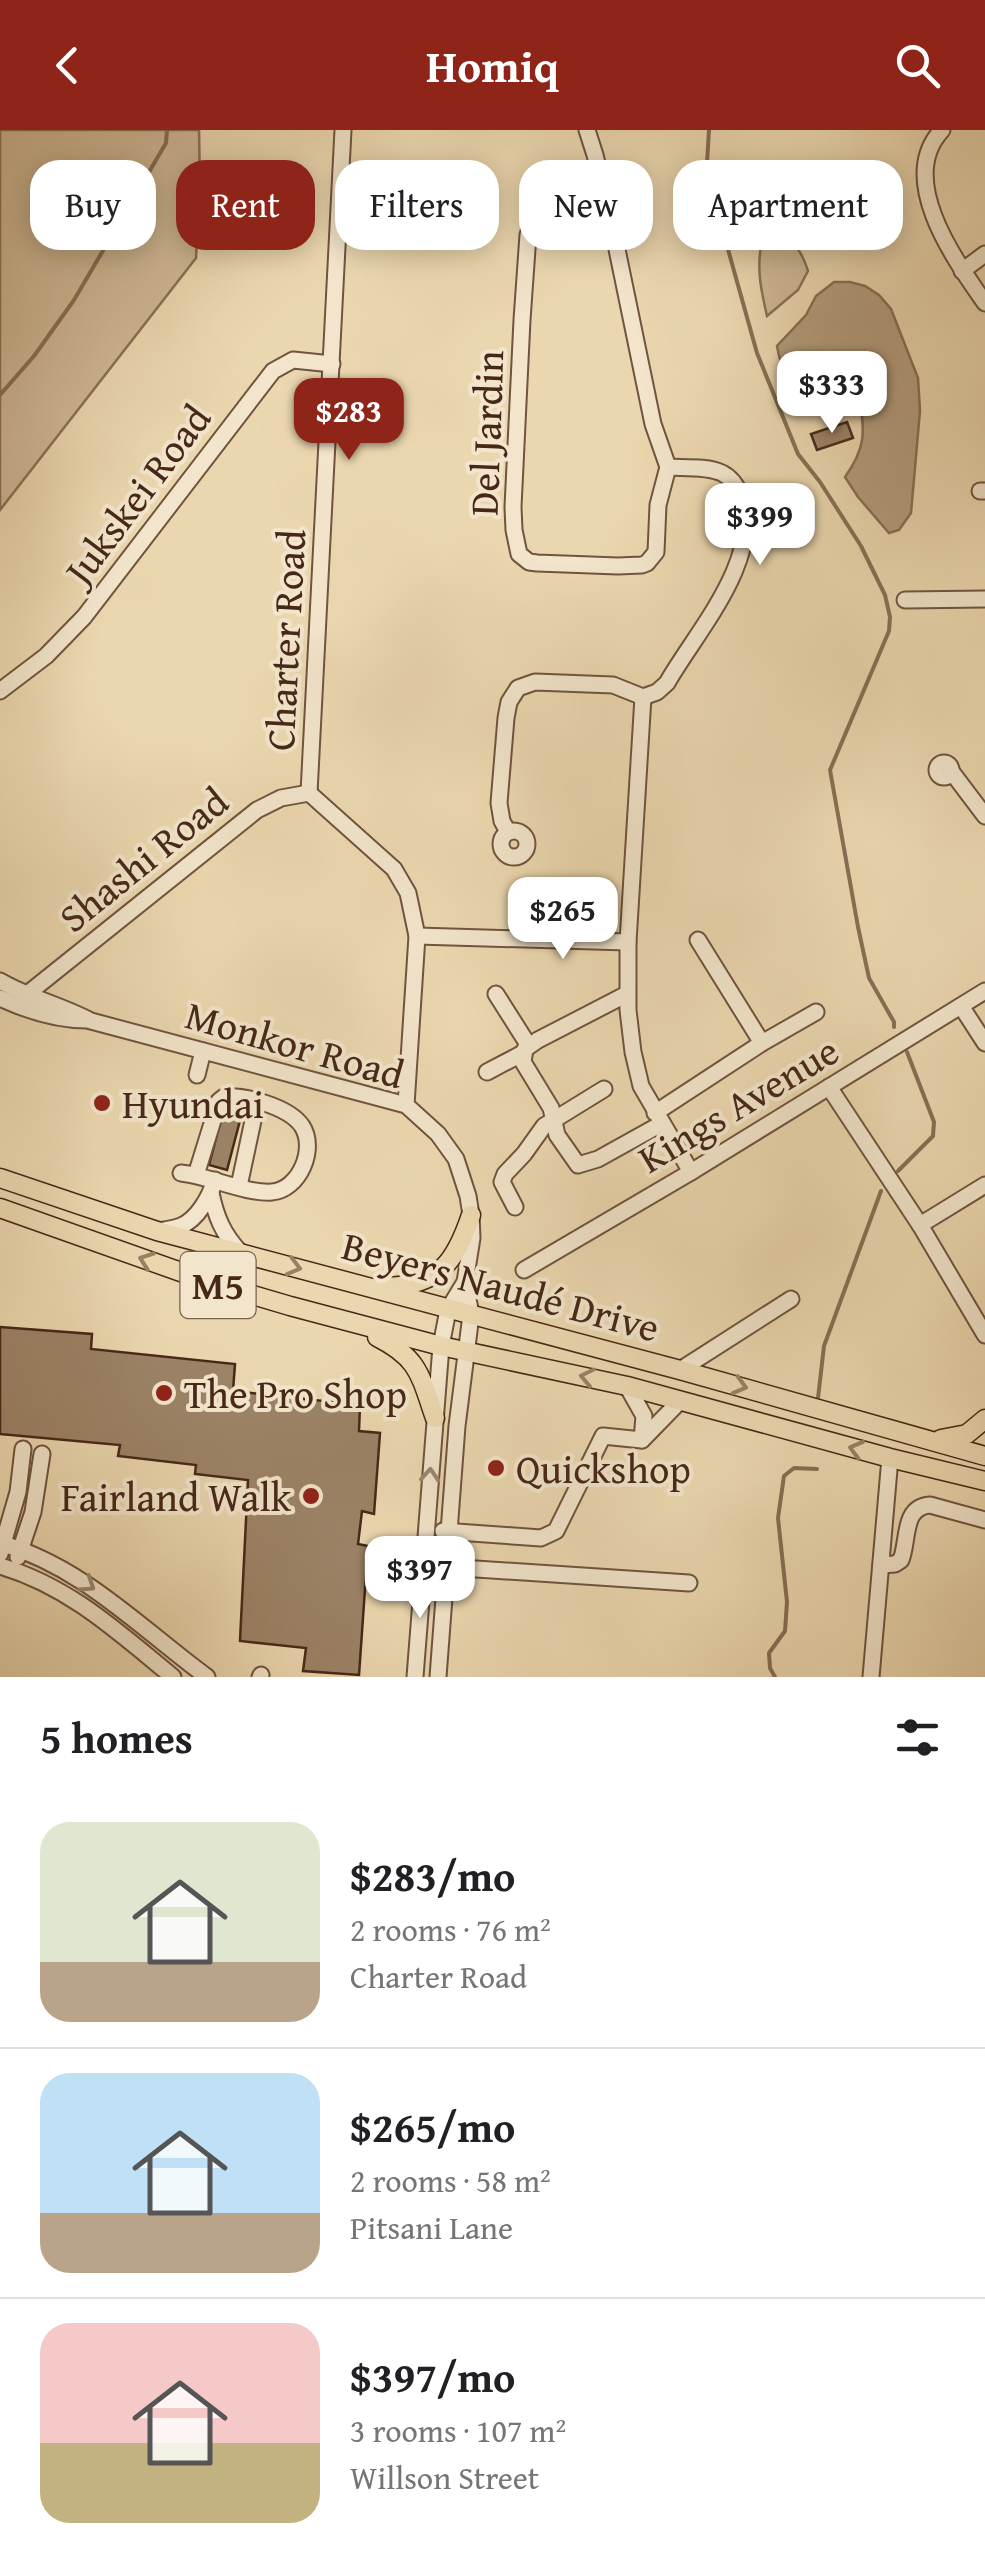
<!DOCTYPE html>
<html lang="en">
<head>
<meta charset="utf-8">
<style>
  body { margin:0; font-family:"Gentium Book Plus",serif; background:#f2f2f2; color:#202124; height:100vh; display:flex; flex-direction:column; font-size:38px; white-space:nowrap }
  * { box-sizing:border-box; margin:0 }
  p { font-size:32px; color:#757577 }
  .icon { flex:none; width:55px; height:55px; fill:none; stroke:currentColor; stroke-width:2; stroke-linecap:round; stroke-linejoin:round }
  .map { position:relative; height:1547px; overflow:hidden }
  .sheet { display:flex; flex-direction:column; background:#fff; flex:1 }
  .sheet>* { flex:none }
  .banner { position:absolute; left:30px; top:30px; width:925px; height:90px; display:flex; gap:20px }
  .price { position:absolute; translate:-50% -85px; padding:0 22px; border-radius:20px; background:#fff; color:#222; font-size:32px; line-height:65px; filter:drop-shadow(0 2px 5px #0008) }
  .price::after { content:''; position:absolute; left:50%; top:60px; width:30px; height:22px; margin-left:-15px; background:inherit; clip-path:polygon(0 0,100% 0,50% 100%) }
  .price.active { background:#8f2418; color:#fff }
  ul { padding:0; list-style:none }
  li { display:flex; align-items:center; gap:30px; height:250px; padding:0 40px }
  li+li { border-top:2px solid #e0e0e0 }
  li span { display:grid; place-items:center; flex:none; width:280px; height:200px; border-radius:30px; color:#555 }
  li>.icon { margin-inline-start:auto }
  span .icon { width:120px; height:120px; fill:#fffc; stroke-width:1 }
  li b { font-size:42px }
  h2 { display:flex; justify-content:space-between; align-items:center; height:120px; padding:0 40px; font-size:42px }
  .pill { padding:0 35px; border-radius:30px; background:#fff; box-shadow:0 5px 25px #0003; font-size:35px; line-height:90px }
  .pill.active { background:#8f2418; color:#fff }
  header { display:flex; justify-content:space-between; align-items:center; height:130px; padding:0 40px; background:#8f2418; color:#fff; font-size:45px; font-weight:800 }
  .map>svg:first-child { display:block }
  .green { fill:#cfb995; stroke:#8b7056; stroke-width:2.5 }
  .water { fill:#b39c7c; stroke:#886e54; stroke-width:2.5 }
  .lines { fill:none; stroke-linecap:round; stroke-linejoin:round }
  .stream { stroke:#886e54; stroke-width:4 }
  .building { fill:#9c8367; stroke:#472818; stroke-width:2.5 }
  .minor-casing { stroke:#70543e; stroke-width:19 }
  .major-casing { stroke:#472818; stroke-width:21 }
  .minor { stroke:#f2e5cb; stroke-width:15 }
  .major { stroke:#ebd7af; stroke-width:18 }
  .oneway { stroke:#998064 }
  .oneway2 { stroke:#9c8672 }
  .poi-dot { fill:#8f2418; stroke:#f2e5cb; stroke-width:4 }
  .labels { text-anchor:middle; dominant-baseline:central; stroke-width:8; stroke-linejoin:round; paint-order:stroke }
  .shield { fill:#f2e5cb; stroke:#7a614e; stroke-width:2.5 }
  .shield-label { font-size:38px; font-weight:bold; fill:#472818 }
  .street-label { font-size:40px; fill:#472818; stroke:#f2e5cb }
  .poi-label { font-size:40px; fill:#472818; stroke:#f2e5cb; text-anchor:start }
</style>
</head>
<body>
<header><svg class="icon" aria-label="back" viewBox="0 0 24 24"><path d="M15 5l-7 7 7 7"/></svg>Homiq<svg class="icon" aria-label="search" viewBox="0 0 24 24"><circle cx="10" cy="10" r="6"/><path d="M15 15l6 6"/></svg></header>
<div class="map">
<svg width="985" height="1547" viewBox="0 0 985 1547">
  <rect width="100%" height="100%" fill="#ebd7af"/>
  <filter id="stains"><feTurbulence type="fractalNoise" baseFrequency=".002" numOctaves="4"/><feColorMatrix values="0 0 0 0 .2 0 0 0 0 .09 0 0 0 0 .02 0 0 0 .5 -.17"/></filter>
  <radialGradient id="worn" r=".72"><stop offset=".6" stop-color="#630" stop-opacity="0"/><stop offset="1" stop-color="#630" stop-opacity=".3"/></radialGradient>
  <g class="green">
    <path d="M 0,0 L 199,0 L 200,58 L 196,128 L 0,380 Z"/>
    <path d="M 769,107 C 794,111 800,116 808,141 L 798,160 L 767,186 C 761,160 756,138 762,111 Z"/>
  </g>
  <path class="water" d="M 834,152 L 850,152 L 865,156 L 879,165 L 891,179 L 918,248 L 920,281 L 911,383 L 899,400 L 889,403 L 858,367 L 845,347 C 868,315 864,299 859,264 L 841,248 C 823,247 808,244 789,250 C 783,240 779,229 777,216 L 806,185 L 816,166 Z"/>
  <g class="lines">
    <g class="stream">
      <path d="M 709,0 L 707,33 L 715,73 L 757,223 L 798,324 L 820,352 L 861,416 L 885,465 L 890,487 L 889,501 L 830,640 L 858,797 L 869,848 L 894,892 L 894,897"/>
      <path d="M 0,265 L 34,226 L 74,170 L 166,13 L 167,0"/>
      <path d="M 898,1041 L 933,1006 L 934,992 L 907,922"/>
      <path d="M 818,1268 L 824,1216 L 881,1061"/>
      <path d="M 775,1547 L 770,1538 L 769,1523 L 785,1501 L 787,1472 L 778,1388 L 784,1346 L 794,1338 L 817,1339"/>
    </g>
  </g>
  <g class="building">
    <path d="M 847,292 L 853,308 L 817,320 L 811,304 Z"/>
    <path d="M 225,974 L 243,979 L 227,1040 L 209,1035 Z"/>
    <path d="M 0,1197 L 92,1204 L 91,1219 L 235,1234 L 233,1261 L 360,1275 L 359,1301 L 380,1303 L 374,1384 L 362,1381 L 358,1414 L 368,1416 L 359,1545 L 303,1541 L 306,1518 L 240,1511 L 248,1350 L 195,1344 L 196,1335 L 118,1326 L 120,1315 L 0,1304 Z"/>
  </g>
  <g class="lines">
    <defs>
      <g id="minor">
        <path d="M 587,0 L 595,25 L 613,100 L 653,294 L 668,337"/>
        <path d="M 942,0 C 896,49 955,130 985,173"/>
        <path d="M 604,60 C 575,69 537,72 528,105 L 522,190 L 513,377 L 514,400 L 519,424 L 529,432 L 537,433 L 618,436 L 642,435 L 647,433 L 656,422 L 658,375 L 668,337"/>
        <path d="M 962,141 L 985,124"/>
        <path d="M 980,361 L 985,361"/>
        <path d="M 905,470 L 985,469"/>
        <path d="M 0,561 L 46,526 L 84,487 L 273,241 L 293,230 L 332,234"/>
        <path d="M 643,567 L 628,812 L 628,880 L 633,922 L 641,956 L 691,1042"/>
        <path d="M 643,567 L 657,562 L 667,553 C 696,502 764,428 741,366 C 737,356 732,348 722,343 C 707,336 684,338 668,337"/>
        <circle cx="944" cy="640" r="7"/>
        <path d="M 951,641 L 985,686"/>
        <path d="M 309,663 L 343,0"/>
        <path d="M 309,663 L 394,739 L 408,763 L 417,806 L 406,975"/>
        <circle cx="514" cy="714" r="13"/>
        <path d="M 508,702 L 502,691 L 499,673 L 506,588 L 509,572 L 518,558 L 535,552 L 613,555 L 643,567"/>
        <path d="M 417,806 L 628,812"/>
        <path d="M 698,810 L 762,913"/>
        <path d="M 0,851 C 29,868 61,875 91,891 L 406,975 L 438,1004 L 456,1029 L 468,1066 L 471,1085 L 472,1108 L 465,1152 L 471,1185 L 457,1296 L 438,1547"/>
        <path d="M 496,864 L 529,916"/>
        <path d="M 627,864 L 538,910 L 525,919 L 523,932 L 551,978 L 557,1005 L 578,1035 L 598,1029 L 661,994"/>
        <path d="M 26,865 L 257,680 L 281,668 L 309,663"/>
        <path d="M 0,868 C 28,881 56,890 87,890"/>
        <path d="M 961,876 L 985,913"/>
        <path d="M 487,942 L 523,923"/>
        <path d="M 197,945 L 203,921"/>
        <path d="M 829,957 L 920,1095 L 985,1205"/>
        <path d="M 655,983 L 762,913 L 816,882"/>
        <path d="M 181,1043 C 209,1046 246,1064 272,1062 C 299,1060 317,1019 302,996 C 289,977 246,965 224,967 L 219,971 L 196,1045"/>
        <path d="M 239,1056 L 257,972"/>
        <path d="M 211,1063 C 216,1087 223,1104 240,1122"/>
        <path d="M 515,1077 L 502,1052 L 505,1044 L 524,1024 L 544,996 L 604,959"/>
        <path d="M 920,1095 L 985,1055"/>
        <path d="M 157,1101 C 164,1100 174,1099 181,1096 C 198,1089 210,1066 215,1050"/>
        <path d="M 524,1140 L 691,1042 L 985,861"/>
        <path d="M 680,1240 L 791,1169"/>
        <path d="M 627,1256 L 644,1286 L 642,1310"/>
        <path d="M 443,1401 L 541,1408 L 556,1401 L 603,1306 L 642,1310 L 681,1270"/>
        <path d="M 0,1413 C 83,1437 139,1497 207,1547"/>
        <path d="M 0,1424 L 18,1362 L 23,1319"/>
        <path d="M 18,1427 L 33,1382 L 42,1324"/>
        <path d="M 881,1435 L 895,1434 L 901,1430 C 909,1410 902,1377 930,1375 L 985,1390"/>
        <path d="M 0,1436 C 69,1456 118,1502 173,1547"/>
        <path d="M 446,1437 L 689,1453"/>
        <path d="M 260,1547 L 261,1545"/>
        <path d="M 415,1547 L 441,1216 L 448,1180 L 465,1152"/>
        <path d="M 871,1547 L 890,1328"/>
      </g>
      <g id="major">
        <path d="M 0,1048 L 157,1101 L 680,1240 L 985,1326"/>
        <path d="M 0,1078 L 212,1153 L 290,1176 L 441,1216 L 627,1256 L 890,1328 L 985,1351"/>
        <path d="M 386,1157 C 439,1155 455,1133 471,1085"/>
        <path d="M 377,1207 C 419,1228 420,1245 435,1288"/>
        <path d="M 941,1309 L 967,1304 L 985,1289"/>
      </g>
    </defs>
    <use href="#minor" class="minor-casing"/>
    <use href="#major" class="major-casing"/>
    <use href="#minor" class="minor"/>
    <use href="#major" class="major"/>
  </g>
  <defs><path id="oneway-chevron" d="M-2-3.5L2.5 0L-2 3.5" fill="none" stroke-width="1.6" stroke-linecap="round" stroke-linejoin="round" transform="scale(2.5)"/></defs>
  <g class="oneway">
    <use href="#oneway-chevron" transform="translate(146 1130) rotate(-160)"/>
    <use href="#oneway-chevron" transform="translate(294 1137) rotate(15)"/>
    <use href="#oneway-chevron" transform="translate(587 1247) rotate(-168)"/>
    <use href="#oneway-chevron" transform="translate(740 1256) rotate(16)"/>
    <use href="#oneway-chevron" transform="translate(856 1319) rotate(-165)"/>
  </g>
  <g class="oneway2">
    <use href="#oneway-chevron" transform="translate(430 1345) rotate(-86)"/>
    <use href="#oneway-chevron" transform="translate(88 1455) rotate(33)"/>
  </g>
  <g class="poi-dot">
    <circle cx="102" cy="973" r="10"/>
    <circle cx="164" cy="1263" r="10"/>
    <circle cx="496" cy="1338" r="10"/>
    <circle cx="311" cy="1366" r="10"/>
  </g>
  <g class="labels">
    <rect class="shield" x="180.5" y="1122" width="75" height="66" rx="8"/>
    <g class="shield-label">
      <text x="218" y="1155">M5</text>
    </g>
    <g class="street-label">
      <text transform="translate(486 303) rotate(-88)">Del Jardin</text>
      <text transform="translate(137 364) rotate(-53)">Jukskei Road</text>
      <text transform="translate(285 510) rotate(-87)">Charter Road</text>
      <text transform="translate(143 729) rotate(-39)">Shashi Road</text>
      <text transform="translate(295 914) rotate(16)">Monkor Road</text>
      <text transform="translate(738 974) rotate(-31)">Kings Avenue</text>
      <text transform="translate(501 1156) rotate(15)">Beyers Naudé Drive</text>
    </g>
    <g class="poi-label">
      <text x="122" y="973">Hyundai</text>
      <text x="184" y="1263">The Pro Shop</text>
      <text x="516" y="1338">Quickshop</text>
      <text x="291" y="1366" text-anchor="end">Fairland Walk</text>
    </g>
  </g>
  <rect width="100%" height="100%" filter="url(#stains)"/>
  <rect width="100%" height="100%" fill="url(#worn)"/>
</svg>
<b class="price" style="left:832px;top:306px">$333</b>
<b class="price active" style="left:349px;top:333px">$283</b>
<b class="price" style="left:760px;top:438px">$399</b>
<b class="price" style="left:563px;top:832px">$265</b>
<b class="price" style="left:420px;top:1491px">$397</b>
<div class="banner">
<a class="pill">Buy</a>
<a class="pill active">Rent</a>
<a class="pill">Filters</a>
<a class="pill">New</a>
<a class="pill">Apartment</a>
</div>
</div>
<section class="sheet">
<h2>5 homes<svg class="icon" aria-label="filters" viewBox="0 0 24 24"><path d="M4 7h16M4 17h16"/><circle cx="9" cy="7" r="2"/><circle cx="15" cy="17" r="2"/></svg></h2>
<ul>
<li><span style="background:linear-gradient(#dfe7d0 70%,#b9a48a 0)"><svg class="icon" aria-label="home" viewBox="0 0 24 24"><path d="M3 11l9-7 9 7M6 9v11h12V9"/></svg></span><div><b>$283/mo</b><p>2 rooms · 76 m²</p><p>Charter Road</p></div></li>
<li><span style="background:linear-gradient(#bfe0f5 70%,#b9a48a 0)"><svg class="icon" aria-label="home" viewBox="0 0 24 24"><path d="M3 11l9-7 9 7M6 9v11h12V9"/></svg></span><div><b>$265/mo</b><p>2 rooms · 58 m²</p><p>Pitsani Lane</p></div></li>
<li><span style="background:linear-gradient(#f6c9c9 60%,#c2b280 0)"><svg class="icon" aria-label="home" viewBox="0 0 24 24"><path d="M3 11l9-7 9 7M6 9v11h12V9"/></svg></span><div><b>$397/mo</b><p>3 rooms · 107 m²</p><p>Willson Street</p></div></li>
</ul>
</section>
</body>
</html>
